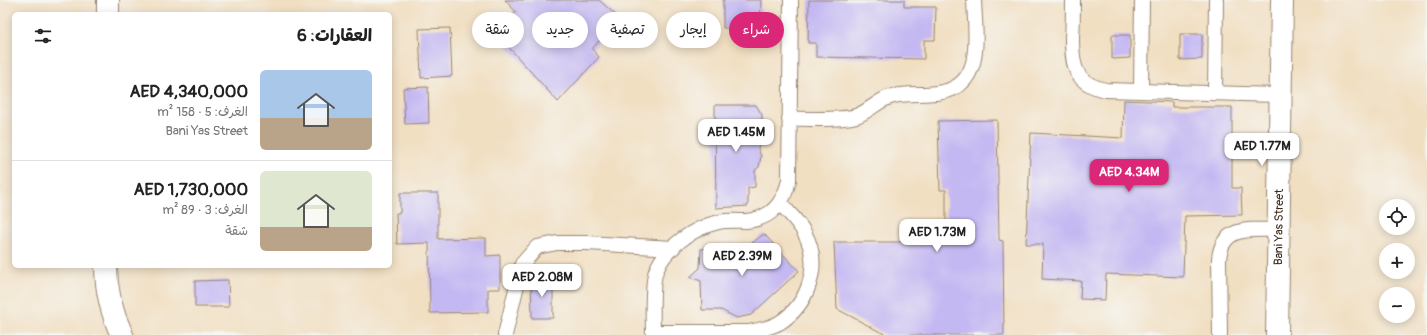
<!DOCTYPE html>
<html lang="ar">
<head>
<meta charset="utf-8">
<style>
  body { margin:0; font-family:Pangolin,"Playpen Sans Arabic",sans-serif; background:#f2f2f2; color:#222; direction:rtl; height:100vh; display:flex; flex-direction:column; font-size:15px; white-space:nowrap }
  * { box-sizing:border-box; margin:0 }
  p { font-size:13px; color:#767676 }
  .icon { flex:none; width:22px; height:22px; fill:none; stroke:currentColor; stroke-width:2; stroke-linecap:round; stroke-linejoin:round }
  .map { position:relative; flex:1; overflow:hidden; direction:ltr }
  .side { position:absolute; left:12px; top:12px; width:380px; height:256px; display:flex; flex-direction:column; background:#fff; border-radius:6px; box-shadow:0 2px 10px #0003; direction:rtl }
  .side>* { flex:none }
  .guide { position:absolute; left:404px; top:12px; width:380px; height:36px; direction:rtl; display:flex; gap:8px }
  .tools { position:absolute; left:1379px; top:199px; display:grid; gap:8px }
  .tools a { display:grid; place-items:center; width:36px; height:36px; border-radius:50%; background:#fff; box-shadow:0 2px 10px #0003; font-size:20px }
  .price { position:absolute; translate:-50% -34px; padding:0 9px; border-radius:8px; background:#fff; color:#222; font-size:13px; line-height:26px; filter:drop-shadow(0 1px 2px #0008) }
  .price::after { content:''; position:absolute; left:50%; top:24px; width:12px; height:9px; margin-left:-6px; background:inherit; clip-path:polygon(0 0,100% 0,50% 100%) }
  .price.on { background:#db2777; color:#fff }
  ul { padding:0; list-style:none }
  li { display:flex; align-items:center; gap:12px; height:100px; padding:0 20px }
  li+li { border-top:1px solid #e0e0e0 }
  li span { display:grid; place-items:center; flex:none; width:112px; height:80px; border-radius:6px; color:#555 }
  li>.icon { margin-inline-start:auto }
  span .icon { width:48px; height:48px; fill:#fffc; stroke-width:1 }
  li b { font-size:17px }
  h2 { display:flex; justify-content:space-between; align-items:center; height:48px; padding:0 20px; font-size:17px }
  .pill { padding:0 14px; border-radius:18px; background:#fff; box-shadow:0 2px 10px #0003; font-size:14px; line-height:36px }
  .pill.on { background:#db2777; color:#fff }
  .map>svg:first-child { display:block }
  .building { fill:#c4b8f2 }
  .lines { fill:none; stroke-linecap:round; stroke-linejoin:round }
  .lane-casing { stroke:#968470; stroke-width:16 }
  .street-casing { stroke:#968470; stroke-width:24 }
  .lane { stroke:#fff; stroke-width:14 }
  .street { stroke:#fff; stroke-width:22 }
  .labels { text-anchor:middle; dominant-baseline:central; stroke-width:3.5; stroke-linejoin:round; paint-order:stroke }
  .street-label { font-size:12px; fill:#3b2a1e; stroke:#f6f6f2 }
</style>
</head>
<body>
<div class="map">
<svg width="1427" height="335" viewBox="0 0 1427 335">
  <rect width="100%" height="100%" fill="#f6f6f2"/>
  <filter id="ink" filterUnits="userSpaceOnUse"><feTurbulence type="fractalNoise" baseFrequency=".025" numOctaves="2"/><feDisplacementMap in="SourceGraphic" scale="8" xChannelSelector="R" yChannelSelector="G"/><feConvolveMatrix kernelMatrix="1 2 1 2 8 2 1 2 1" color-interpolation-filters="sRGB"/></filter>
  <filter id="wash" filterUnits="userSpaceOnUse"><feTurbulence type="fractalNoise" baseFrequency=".012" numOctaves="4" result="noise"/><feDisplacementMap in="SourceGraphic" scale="16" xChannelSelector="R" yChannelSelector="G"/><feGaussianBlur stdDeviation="0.9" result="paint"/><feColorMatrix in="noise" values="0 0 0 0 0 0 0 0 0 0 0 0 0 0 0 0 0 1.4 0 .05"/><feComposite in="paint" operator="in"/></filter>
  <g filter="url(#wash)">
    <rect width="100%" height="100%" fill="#f1dfc2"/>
    <g id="blocks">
      <g class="building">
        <path d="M 505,0 L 599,0 L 619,18 L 592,49 L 599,57 L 558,102 L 495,32 L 516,12 Z"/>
        <path d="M 723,0 L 761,0 L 760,28 L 723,28 Z"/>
        <path d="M 809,0 L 904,0 L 904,7 L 936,7 L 935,40 L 924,40 L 924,59 L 816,57 L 816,43 L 808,43 Z"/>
        <path d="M 450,28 L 452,76 L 421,78 L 419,29 Z"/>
        <path d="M 1180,34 L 1202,34 L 1202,59 L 1180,60 Z"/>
        <path d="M 1112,35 L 1130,35 L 1130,58 L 1112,59 Z"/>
        <path d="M 428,87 L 429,123 L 405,124 L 403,88 Z"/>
        <path d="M 1124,100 L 1172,102 L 1172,107 L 1232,107 L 1232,188 L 1241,188 L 1242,215 L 1185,216 L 1183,277 L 1106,274 L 1105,300 L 1080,299 L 1081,281 L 1042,279 L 1043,244 L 1026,244 L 1031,133 L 1123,138 Z"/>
        <path d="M 715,105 L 756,105 L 762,115 L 762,124 L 757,133 L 759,140 L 758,149 L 761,156 L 759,167 L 755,170 L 755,187 L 748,188 L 748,206 L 716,208 Z"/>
        <path d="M 997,120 L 999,240 L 1003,241 L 1004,335 L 886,335 L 837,309 L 834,242 L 946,242 L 946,190 L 940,190 L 938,121 Z"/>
        <path d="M 400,193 L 438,193 L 438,239 L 486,238 L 486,256 L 500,255 L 500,289 L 488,289 L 488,312 L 430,313 L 429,243 L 397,244 L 396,213 L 400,213 Z"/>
        <path d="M 764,234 L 799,271 L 751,315 L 737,318 L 721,310 L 702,310 L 701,281 L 690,277 L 700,268 L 701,249 L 745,248 Z"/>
        <path d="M 531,278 L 553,278 L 553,318 L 532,318 Z"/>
        <path d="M 228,280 L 229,307 L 195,307 L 195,281 Z"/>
      </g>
    </g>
  </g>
  <g filter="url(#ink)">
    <use href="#blocks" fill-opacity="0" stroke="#968470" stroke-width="1"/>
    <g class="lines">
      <defs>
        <g id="lane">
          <path d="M 1073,0 C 1073,12 1073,25 1072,37 C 1072,65 1074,84 1106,90 L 1280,95"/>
          <path d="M 1141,91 L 1142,0"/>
          <path d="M 1215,93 L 1216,0"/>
          <path d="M 789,119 C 808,118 838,121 856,116 C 868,112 877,101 890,97 C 907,92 925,96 942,92 C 985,84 975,33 974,0"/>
          <path d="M 653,332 L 749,332 C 759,330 770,328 779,323 C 808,305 822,266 805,234 C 799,222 789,213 780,203"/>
          <path d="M 505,335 L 522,264 L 537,247 L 557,243 L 587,243 L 673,248"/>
          <path d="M 653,335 C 653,320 651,284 656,271 C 665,247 695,227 719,222 C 728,220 737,221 746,221 C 771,219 784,203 789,180 L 791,0"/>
          <path d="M 1220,335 L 1219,259 C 1222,224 1252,230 1278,230"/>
        </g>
        <g id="street">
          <path d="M 108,14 L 108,0"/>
          <path d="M 106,266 C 106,289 112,314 122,335"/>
          <path id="s1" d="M 1277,335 L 1282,0"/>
        </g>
      </defs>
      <use href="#lane" class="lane-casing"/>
      <use href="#street" class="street-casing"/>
      <use href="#lane" class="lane"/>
      <use href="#street" class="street"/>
    </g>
  </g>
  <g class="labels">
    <g class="street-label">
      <text stroke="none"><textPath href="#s1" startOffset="108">Bani Yas Street</textPath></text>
    </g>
  </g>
</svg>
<div class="tools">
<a><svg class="icon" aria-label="locate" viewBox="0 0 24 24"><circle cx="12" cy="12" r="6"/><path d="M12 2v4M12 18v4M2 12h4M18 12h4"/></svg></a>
<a>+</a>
<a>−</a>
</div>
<b class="price" style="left:736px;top:153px">AED 1.45M</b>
<b class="price" style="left:1262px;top:167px">AED 1.77M</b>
<b class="price on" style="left:1129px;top:193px">AED 4.34M</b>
<b class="price" style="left:937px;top:253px">AED 1.73M</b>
<b class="price" style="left:742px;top:277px">AED 2.39M</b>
<b class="price" style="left:542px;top:298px">AED 2.08M</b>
<div class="guide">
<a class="pill on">شراء</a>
<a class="pill">إيجار</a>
<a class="pill">تصفية</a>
<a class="pill">جديد</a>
<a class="pill">شقة</a>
</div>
<section class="side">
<h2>العقارات: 6<svg class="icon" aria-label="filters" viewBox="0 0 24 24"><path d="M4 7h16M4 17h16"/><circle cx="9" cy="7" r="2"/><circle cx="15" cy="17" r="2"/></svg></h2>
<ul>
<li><span style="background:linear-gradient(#a9c7e8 60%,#b9a48a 0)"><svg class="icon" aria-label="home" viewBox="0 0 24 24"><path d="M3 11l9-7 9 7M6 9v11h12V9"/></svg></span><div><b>AED 4,340,000</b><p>الغرف: 5 · 158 m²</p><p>Bani Yas Street</p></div></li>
<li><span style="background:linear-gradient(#dfe7d0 70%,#b9a48a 0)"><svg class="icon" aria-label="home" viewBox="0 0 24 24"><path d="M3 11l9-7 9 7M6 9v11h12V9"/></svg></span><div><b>AED 1,730,000</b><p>الغرف: 3 · 89 m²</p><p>شقة</p></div></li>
</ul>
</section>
</div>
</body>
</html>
